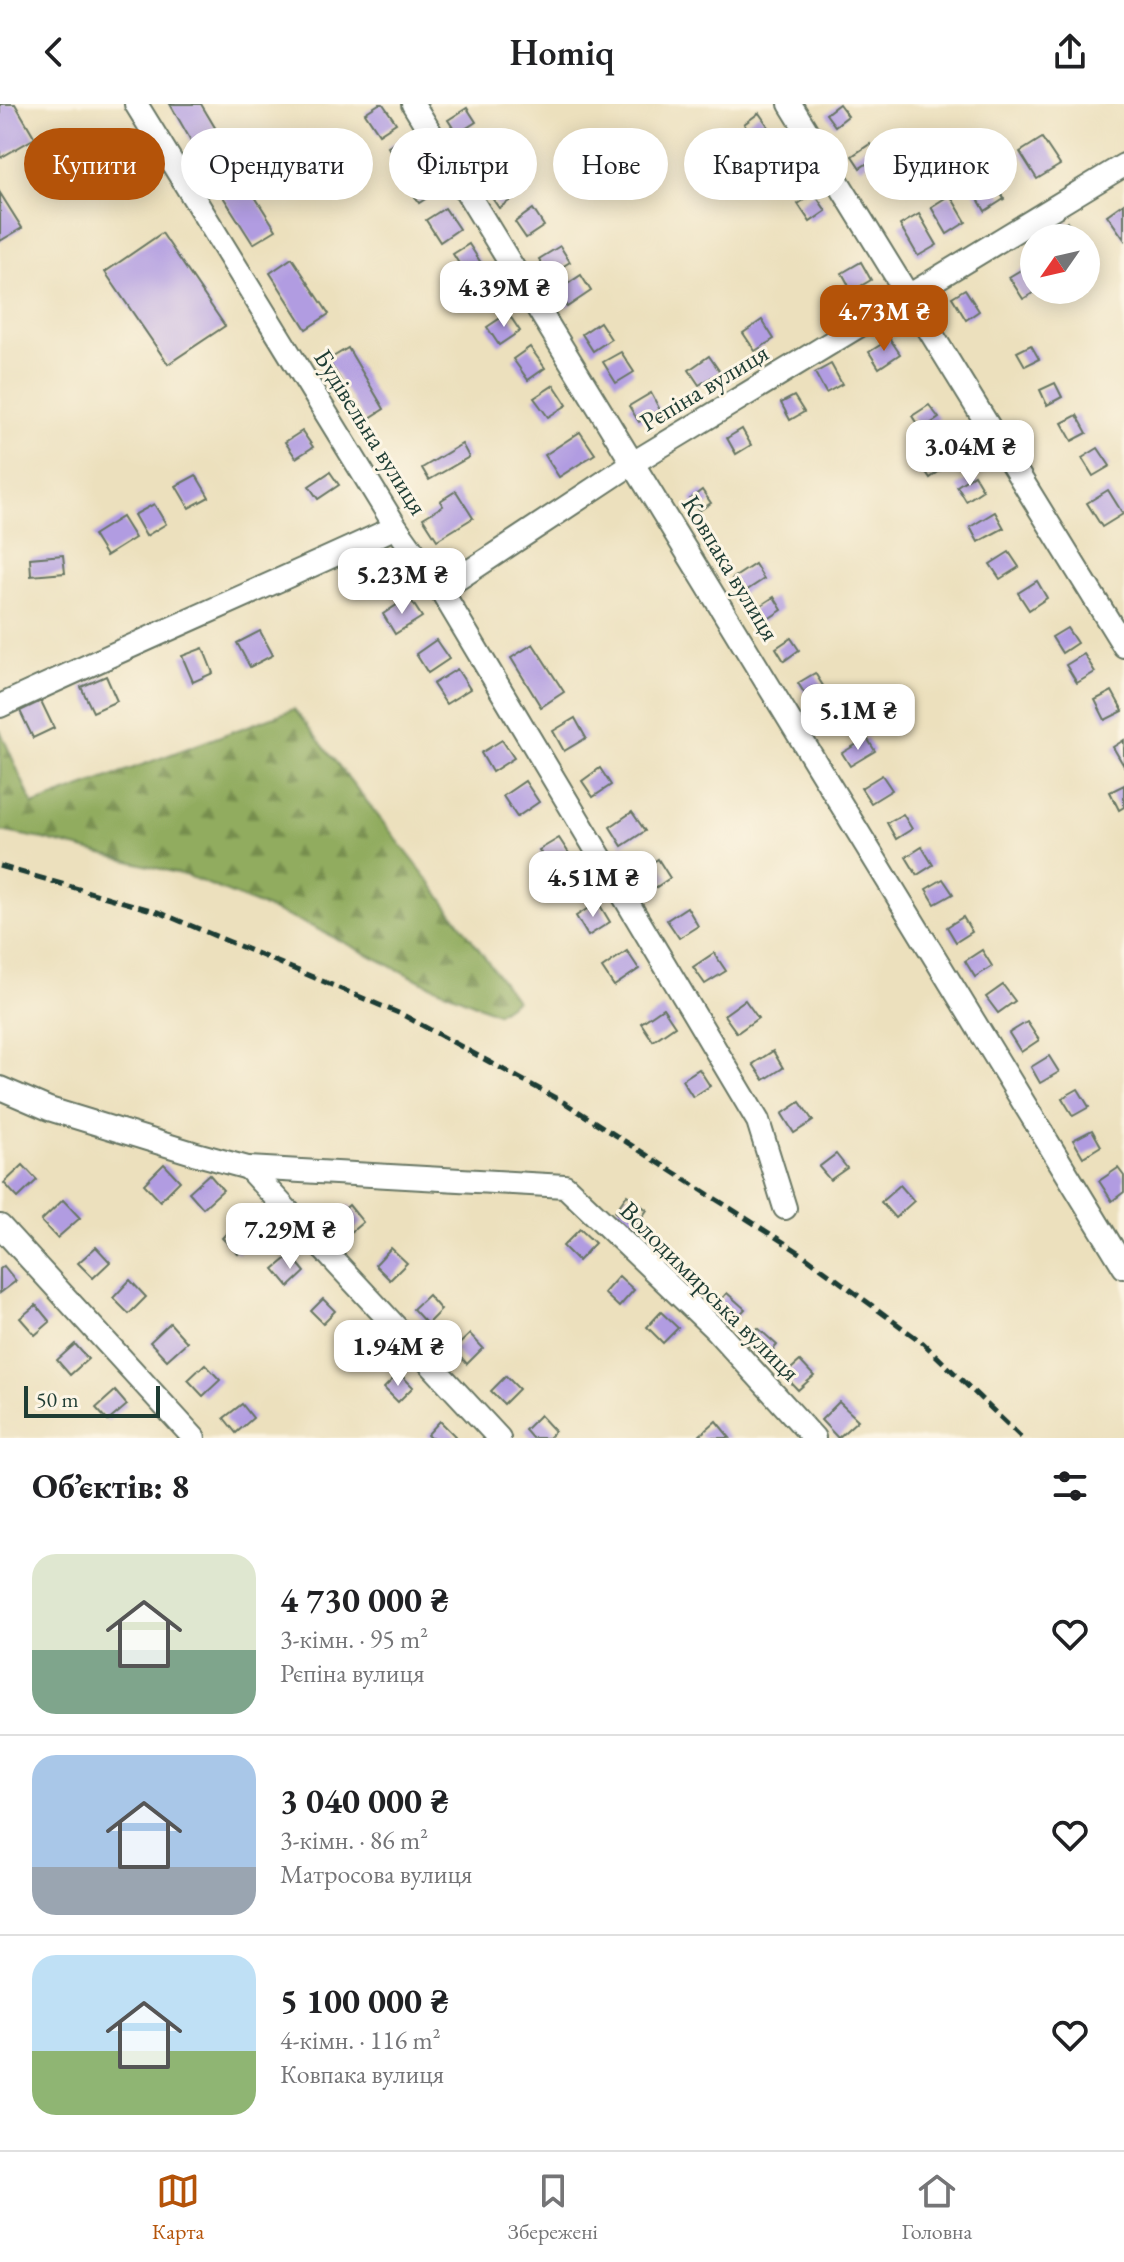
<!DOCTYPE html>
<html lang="uk">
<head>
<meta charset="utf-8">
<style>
  body { margin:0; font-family:"EB Garamond",serif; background:#f6f6f6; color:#202124; height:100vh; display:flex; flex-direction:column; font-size:30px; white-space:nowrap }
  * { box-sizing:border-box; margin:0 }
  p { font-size:26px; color:#757577 }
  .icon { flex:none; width:44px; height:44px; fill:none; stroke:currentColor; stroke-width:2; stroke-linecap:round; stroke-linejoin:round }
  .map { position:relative; height:1334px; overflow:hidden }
  .panel { display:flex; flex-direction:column; background:#fff; flex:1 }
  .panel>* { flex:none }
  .banner { position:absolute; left:24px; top:24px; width:1076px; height:72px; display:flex; gap:16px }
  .needle { width:52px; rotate:236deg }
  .controls { position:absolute; left:1020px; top:120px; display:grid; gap:16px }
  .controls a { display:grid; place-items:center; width:80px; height:80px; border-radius:50%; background:#fff; box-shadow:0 4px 20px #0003; font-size:40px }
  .scale { position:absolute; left:24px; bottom:20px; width:136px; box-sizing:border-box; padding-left:8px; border:4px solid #1f3d34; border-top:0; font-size:22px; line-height:28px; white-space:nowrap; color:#1f3d34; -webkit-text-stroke:6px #fcf5e5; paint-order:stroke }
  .price { position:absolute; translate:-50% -68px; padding:0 18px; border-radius:16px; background:#fff; color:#222; font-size:26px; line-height:52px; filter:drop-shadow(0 2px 4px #0008) }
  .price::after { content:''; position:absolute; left:50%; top:48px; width:24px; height:18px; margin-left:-12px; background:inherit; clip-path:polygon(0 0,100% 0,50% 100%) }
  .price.on { background:#b45309; color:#fff }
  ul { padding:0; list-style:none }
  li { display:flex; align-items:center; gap:24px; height:200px; padding:0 32px }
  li+li { border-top:2px solid #e0e0e0 }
  li span { display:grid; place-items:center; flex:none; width:224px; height:160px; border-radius:24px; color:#555 }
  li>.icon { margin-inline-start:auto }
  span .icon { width:96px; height:96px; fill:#fffc; stroke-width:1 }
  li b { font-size:34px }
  h2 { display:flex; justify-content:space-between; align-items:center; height:96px; padding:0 32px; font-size:34px }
  .tag { padding:0 28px; border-radius:36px; background:#fff; box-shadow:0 4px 20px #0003; font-size:28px; line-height:72px }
  .tag.on { background:#b45309; color:#fff }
  header { display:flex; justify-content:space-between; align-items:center; height:104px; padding:0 32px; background:#fff; font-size:36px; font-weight:600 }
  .menu { display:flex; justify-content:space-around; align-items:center; height:112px; border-top:2px solid #e0e0e0; background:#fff; font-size:22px; color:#757577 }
  .menu a { display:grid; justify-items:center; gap:4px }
  .menu .on { color:#b45309 }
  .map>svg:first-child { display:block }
  .forest { fill:url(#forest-firs); stroke:#587449; stroke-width:2 }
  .building { fill:#b19ce1 }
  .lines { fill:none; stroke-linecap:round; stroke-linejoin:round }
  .street-casing { stroke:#677664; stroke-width:26 }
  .street { stroke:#fff; stroke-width:22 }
  .rail { stroke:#1f3d34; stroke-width:5; stroke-dasharray:12 6; stroke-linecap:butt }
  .labels { text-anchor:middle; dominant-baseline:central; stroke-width:6; stroke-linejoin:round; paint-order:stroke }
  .street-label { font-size:26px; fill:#1f3d34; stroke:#fcf5e5 }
</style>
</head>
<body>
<header><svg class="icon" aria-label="back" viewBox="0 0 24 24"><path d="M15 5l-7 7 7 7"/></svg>Homiq<svg class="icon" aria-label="share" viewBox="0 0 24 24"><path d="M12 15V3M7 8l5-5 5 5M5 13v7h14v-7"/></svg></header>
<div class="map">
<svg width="1124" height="1334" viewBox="0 0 1124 1334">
  <defs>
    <pattern id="forest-firs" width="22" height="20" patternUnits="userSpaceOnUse" patternTransform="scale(2)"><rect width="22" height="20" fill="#91ac5e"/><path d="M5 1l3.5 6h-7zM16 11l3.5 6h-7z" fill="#768d4e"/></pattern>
  </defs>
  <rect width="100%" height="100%" fill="#fcf5e5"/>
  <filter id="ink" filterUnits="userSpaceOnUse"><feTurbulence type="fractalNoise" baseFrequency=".0125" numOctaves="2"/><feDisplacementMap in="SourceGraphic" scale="16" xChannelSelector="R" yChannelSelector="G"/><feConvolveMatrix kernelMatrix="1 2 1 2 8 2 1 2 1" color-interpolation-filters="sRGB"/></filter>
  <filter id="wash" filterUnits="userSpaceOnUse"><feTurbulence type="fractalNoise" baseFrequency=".006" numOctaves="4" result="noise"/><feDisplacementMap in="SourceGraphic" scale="32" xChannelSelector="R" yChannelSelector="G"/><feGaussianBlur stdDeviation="1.8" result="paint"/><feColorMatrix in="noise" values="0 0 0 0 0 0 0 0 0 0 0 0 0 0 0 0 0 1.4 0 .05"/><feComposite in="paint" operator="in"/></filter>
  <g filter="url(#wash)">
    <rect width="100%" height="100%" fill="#ece0bd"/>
    <path class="forest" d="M 294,605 L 427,774 L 516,896 L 497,909 L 423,878 L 313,823 L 188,772 L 43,735 L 0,727 L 0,626 L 33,701 Z"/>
    <g id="blocks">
      <g class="building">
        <path d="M 0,0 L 15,0 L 35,34 L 0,54 Z"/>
        <path d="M 170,0 L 201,0 L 226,42 L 202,56 Z"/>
        <path d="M 379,0 L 383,0 L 396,19 L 379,30 L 365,9 Z"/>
        <path d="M 839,0 L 848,12 L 835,22 L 826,10 Z"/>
        <path d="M 467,4 L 476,18 L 457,30 L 448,16 Z"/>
        <path d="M 759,9 L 768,22 L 752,33 L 744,20 Z"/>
        <path d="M 404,33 L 416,51 L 400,62 L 388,43 Z"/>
        <path d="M 1042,34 L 1060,61 L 1037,75 L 1020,48 Z"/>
        <path d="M 870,40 L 878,52 L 860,64 L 852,52 Z"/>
        <path d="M 485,41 L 494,55 L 478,65 L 469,51 Z"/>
        <path d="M 763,54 L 771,65 L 755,76 L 747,64 Z"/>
        <path d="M 517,62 L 531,82 L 499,104 L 485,84 Z"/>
        <path d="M 425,71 L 436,88 L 419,99 L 408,82 Z"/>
        <path d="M 243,74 L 276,126 L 253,140 L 220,88 Z"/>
        <path d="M 993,77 L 1004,95 L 985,107 L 974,88 Z"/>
        <path d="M 0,89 L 22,124 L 0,137 Z"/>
        <path d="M 814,89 L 826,107 L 810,118 L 798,100 Z"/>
        <path d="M 950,91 L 966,118 L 947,130 L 931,103 Z"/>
        <path d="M 1124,99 L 1124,135 L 1107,111 Z"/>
        <path d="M 445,104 L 459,125 L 440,138 L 426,116 Z"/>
        <path d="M 533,105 L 544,122 L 526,134 L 515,118 Z"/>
        <path d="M 919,110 L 937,141 L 918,152 L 900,121 Z"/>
        <path d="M 1067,117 L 1077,134 L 1051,134 L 1048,128 Z"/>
        <path d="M 162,129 L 225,222 L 168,260 L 105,168 Z"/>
        <path d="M 469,140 L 481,159 L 465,169 L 453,150 Z"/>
        <path d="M 560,142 L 570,158 L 549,171 L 539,155 Z"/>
        <path d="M 292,154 L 329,210 L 306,225 L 270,169 Z"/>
        <path d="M 861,158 L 871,176 L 852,187 L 842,169 Z"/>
        <path d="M 1029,161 L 1034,169 L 1034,186 L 1038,186 L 1023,195 L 1009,173 Z"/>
        <path d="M 581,171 L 591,187 L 567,203 L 557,187 Z"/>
        <path d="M 488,173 L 501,193 L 486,204 L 472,184 Z"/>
        <path d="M 965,185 L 979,207 L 966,216 L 952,193 Z"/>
        <path d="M 508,209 L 520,227 L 499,241 L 487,223 Z"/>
        <path d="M 762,216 L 774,235 L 755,247 L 743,229 Z"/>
        <path d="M 600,218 L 611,235 L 593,247 L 582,230 Z"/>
        <path d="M 890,235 L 900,250 L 879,264 L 869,248 Z"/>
        <path d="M 1031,241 L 1039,255 L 1025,262 L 1017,248 Z"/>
        <path d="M 530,243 L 545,264 L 528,276 L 513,255 Z"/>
        <path d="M 348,244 L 384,305 L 365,317 L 328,256 Z"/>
        <path d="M 621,248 L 634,268 L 616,279 L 603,258 Z"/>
        <path d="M 709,252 L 720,268 L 699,281 L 689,266 Z"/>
        <path d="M 831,260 L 842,280 L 826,289 L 815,269 Z"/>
        <path d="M 1055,279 L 1062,293 L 1047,301 L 1040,286 Z"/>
        <path d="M 554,281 L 567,301 L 548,313 L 534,294 Z"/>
        <path d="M 651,289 L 660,306 L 639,318 L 629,302 Z"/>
        <path d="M 794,292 L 804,308 L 790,316 L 781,299 Z"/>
        <path d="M 929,301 L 939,314 L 921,326 L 912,312 Z"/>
        <path d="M 1077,311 L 1087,329 L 1072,337 L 1062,319 Z"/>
        <path d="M 742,325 L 751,341 L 736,350 L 727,334 Z"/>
        <path d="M 302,327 L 313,343 L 296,354 L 285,338 Z"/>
        <path d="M 580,328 L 595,350 L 559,373 L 545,351 Z"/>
        <path d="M 462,340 L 469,353 L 429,376 L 422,364 Z"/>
        <path d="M 937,344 L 949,360 L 930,374 L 919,358 Z"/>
        <path d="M 1098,344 L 1110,362 L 1093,372 L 1082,354 Z"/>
        <path d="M 330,368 L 339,381 L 318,395 L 309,382 Z"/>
        <path d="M 196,371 L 209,393 L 189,404 L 176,382 Z"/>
        <path d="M 974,371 L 983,386 L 966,397 L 957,382 Z"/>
        <path d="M 702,386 L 711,399 L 699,407 L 690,395 Z"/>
        <path d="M 1108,386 L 1123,410 L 1102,423 L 1087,399 Z"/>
        <path d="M 456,387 L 473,414 L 437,436 L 423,414 L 443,402 L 440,397 Z"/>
        <path d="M 154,400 L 166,420 L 146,432 L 134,411 Z"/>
        <path d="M 995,408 L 1004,424 L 978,438 L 970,423 Z"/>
        <path d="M 122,413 L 135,434 L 106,452 L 93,431 Z"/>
        <path d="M 1009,448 L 1019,463 L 1000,475 L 990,460 Z"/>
        <path d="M 63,451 L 65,469 L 31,472 L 30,454 Z"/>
        <path d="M 755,460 L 764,475 L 741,490 L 732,475 Z"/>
        <path d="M 1037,477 L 1047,494 L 1029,506 L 1018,489 Z"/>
        <path d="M 409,493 L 422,513 L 395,530 L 383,510 Z"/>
        <path d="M 774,493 L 782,506 L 760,520 L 752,507 Z"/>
        <path d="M 1067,524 L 1077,539 L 1062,549 L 1052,533 Z"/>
        <path d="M 260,527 L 273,551 L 250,563 L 237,539 Z"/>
        <path d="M 791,534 L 799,546 L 784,557 L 776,544 Z"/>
        <path d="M 436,536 L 449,555 L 428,569 L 416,550 Z"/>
        <path d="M 533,540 L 564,588 L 541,603 L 511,554 Z"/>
        <path d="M 203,544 L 213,569 L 193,578 L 182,552 Z"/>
        <path d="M 1084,550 L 1095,568 L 1077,579 L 1066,561 Z"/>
        <path d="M 457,565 L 470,585 L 446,600 L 433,580 Z"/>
        <path d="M 815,569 L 825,585 L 808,595 L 798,579 Z"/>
        <path d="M 106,572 L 117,597 L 93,608 L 81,583 Z"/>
        <path d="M 1112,587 L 1123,607 L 1105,616 L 1095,596 Z"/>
        <path d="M 41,597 L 54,624 L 33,634 L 20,607 Z"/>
        <path d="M 841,601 L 851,617 L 829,631 L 819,615 Z"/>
        <path d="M 575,614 L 586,634 L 564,647 L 553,627 Z"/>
        <path d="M 867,634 L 875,647 L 850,662 L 842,649 Z"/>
        <path d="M 502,636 L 514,654 L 492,668 L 481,649 Z"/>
        <path d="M 1124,636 L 1124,662 L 1113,643 Z"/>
        <path d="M 600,664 L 611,681 L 593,693 L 582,677 Z"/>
        <path d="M 882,671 L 892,686 L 871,699 L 861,684 Z"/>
        <path d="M 525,677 L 539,698 L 517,713 L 503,692 Z"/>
        <path d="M 1124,681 L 1124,703 L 1119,706 L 1110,688 Z"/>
        <path d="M 632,708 L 645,727 L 622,742 L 610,723 Z"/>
        <path d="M 903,710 L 912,725 L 896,735 L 887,719 Z"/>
        <path d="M 559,734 L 572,754 L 552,767 L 539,746 Z"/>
        <path d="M 922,743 L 933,761 L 917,771 L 906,753 Z"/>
        <path d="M 658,755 L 670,774 L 649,788 L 637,769 Z"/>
        <path d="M 943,775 L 953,790 L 935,800 L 926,785 Z"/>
        <path d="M 598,798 L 610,818 L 588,832 L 576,812 Z"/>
        <path d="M 687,803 L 698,822 L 679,834 L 667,816 Z"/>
        <path d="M 963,813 L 972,828 L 956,838 L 947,823 Z"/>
        <path d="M 982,846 L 992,862 L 975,873 L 965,857 Z"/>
        <path d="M 627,847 L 639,865 L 614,882 L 602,864 Z"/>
        <path d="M 714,849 L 726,867 L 705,880 L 693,863 Z"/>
        <path d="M 1003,881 L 1015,897 L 998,909 L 986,893 Z"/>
        <path d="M 745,896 L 758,914 L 737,929 L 724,911 Z"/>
        <path d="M 663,904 L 675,922 L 653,937 L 641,919 Z"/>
        <path d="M 1027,918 L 1039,936 L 1021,948 L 1009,929 Z"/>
        <path d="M 773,947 L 783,964 L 764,976 L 753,960 Z"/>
        <path d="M 1049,952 L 1059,968 L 1040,979 L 1031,963 Z"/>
        <path d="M 699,965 L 710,982 L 693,993 L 682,976 Z"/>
        <path d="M 1078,985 L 1089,1003 L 1073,1012 L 1062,994 Z"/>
        <path d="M 800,998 L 813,1017 L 794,1029 L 782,1010 Z"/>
        <path d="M 1092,1026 L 1101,1042 L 1083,1053 L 1073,1036 Z"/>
        <path d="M 836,1050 L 847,1064 L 830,1076 L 819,1063 Z"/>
        <path d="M 164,1060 L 180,1077 L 160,1097 L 144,1080 Z"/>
        <path d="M 23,1061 L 37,1076 L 18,1094 L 4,1079 Z"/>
        <path d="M 1118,1064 L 1124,1072 L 1124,1088 L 1112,1097 L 1099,1077 Z"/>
        <path d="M 209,1070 L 223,1086 L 203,1104 L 189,1088 Z"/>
        <path d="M 900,1081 L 914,1097 L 895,1114 L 881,1098 Z"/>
        <path d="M 627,1091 L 647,1106 L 635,1123 L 615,1108 Z"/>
        <path d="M 63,1096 L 80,1114 L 57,1134 L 41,1117 Z"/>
        <path d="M 349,1101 L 363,1118 L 344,1134 L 330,1118 Z"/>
        <path d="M 247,1108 L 263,1124 L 238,1150 L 222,1134 Z"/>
        <path d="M 580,1125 L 595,1139 L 578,1157 L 563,1142 Z"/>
        <path d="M 96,1143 L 110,1158 L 93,1174 L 78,1159 Z"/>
        <path d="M 391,1144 L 407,1159 L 390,1176 L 375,1161 Z"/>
        <path d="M 291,1151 L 305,1168 L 289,1183 L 274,1165 Z"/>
        <path d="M 4,1162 L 16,1177 L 0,1189 L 0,1165 Z"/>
        <path d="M 619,1172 L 634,1186 L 619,1203 L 604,1189 Z"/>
        <path d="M 130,1176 L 146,1193 L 129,1210 L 113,1194 Z"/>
        <path d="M 727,1189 L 745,1205 L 731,1220 L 713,1204 Z"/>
        <path d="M 428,1191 L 441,1206 L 427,1220 L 413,1205 Z"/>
        <path d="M 323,1195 L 335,1207 L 323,1219 L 311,1207 Z"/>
        <path d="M 36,1201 L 50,1218 L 35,1231 L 20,1214 Z"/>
        <path d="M 661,1208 L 678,1224 L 663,1239 L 647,1223 Z"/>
        <path d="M 170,1219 L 187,1238 L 167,1256 L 150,1238 Z"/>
        <path d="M 758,1224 L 777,1241 L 765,1255 L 745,1238 Z"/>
        <path d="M 360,1227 L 376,1240 L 362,1257 L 346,1244 Z"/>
        <path d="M 470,1230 L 483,1244 L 467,1260 L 454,1245 Z"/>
        <path d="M 75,1240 L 88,1255 L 70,1271 L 57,1256 Z"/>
        <path d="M 800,1257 L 814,1272 L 798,1286 L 784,1271 Z"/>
        <path d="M 205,1260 L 220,1276 L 203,1292 L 188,1276 Z"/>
        <path d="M 399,1269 L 413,1283 L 398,1298 L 384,1284 Z"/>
        <path d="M 506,1272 L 519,1285 L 504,1300 L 491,1287 Z"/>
        <path d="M 115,1287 L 127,1301 L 108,1317 L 96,1304 Z"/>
        <path d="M 839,1298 L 858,1316 L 838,1334 L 821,1316 Z"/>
        <path d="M 242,1300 L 253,1314 L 236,1329 L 224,1314 Z"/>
        <path d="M 540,1311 L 555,1327 L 548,1334 L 532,1334 L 525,1326 Z"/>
        <path d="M 440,1317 L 455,1332 L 453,1334 L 430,1334 L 427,1331 Z"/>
        <path d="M 716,1317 L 730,1334 L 703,1334 L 700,1331 Z"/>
      </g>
    </g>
  </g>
  <g filter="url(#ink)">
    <use href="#blocks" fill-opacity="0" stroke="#677664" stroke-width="2"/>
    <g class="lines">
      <defs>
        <g id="street">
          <path d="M 136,0 L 396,423 L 441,486 L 758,1017 L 785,1104"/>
          <path d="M 413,0 L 1124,1163"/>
          <path d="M 790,0 L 1124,542"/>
          <path d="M 441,486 L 633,359 L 1124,61"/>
          <path d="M 0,602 C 131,541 264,484 396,423"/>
          <path d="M 0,984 L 49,1005 L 193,1049 L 248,1064 L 565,1082 L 714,1224 L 814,1334"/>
          <path d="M 248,1064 L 499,1334"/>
          <path d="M 0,1122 L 194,1334"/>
        </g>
      </defs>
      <use href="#street" class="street-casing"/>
      <use href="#street" class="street"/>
      <path class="rail" d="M 0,762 L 161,809 L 403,911 L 565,999 L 802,1150 L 923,1239 L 1022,1334"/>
    </g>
  </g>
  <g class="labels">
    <g class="street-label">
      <text transform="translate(704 283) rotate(-31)">Рєпіна вулиця</text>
      <text transform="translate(371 328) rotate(58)">Будівельна вулиця</text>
      <text transform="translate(731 464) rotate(59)">Ковпака вулиця</text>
      <text transform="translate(710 1187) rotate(45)">Володимирська вулиця</text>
    </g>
  </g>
</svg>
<div class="controls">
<a><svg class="needle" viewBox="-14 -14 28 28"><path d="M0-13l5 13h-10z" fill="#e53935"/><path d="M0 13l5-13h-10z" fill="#757577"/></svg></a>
</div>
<div class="scale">50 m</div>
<b class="price" style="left:504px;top:225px">4.39M ₴</b>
<b class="price on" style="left:884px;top:249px">4.73M ₴</b>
<b class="price" style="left:970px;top:384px">3.04M ₴</b>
<b class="price" style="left:402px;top:512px">5.23M ₴</b>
<b class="price" style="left:858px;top:648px">5.1M ₴</b>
<b class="price" style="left:593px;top:815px">4.51M ₴</b>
<b class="price" style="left:290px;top:1167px">7.29M ₴</b>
<b class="price" style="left:398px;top:1284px">1.94M ₴</b>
<div class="banner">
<a class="tag on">Купити</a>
<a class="tag">Орендувати</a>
<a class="tag">Фільтри</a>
<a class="tag">Нове</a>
<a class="tag">Квартира</a>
<a class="tag">Будинок</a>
</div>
</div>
<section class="panel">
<h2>Об’єктів: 8<svg class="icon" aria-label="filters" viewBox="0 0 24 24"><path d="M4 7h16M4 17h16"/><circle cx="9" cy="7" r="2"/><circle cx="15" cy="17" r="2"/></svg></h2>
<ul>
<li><span style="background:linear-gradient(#dfe7d0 60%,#7fa58c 0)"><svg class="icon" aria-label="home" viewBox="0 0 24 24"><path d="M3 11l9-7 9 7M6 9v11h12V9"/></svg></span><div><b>4 730 000 ₴</b><p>3-кімн. · 95 m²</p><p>Рєпіна вулиця</p></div><svg class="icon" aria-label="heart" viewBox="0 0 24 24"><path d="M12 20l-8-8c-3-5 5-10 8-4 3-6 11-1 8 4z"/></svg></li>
<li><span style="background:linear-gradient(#a9c7e8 70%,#9aa5b1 0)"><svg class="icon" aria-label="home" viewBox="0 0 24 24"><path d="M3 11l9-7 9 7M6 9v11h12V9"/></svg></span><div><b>3 040 000 ₴</b><p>3-кімн. · 86 m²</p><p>Матросова вулиця</p></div><svg class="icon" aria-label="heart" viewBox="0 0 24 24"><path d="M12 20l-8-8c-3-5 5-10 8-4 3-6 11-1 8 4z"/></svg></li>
<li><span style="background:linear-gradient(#bfe0f5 60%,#8fb573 0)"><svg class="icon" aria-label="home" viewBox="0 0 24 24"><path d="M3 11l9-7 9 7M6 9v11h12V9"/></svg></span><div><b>5 100 000 ₴</b><p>4-кімн. · 116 m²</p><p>Ковпака вулиця</p></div><svg class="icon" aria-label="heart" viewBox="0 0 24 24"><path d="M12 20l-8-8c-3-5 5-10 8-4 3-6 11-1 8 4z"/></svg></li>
</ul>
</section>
<nav class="menu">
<a class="on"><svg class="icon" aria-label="map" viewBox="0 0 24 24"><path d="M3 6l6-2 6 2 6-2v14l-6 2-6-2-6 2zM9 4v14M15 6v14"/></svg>Карта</a>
<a><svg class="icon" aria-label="saved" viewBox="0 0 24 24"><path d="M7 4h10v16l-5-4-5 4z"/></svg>Збережені</a>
<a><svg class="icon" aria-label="home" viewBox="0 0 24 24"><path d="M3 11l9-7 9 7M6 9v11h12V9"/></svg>Головна</a>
</nav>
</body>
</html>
